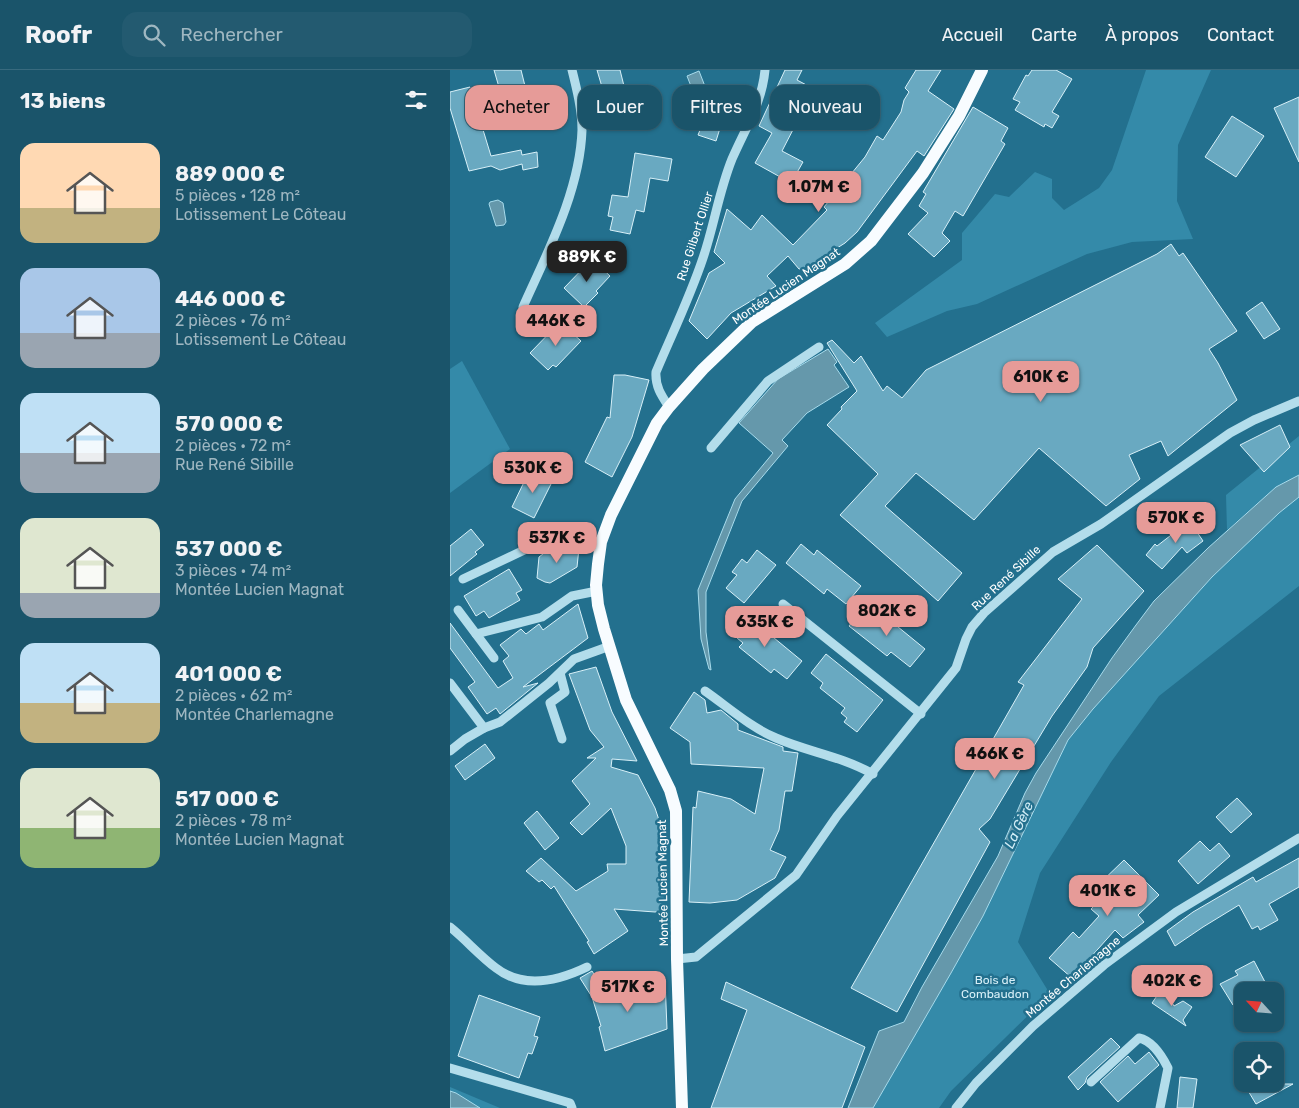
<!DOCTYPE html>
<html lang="fr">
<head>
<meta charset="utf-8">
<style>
  body { margin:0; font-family:Rubik,sans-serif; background:#235a70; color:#f1f3f6; height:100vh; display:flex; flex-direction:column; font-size:19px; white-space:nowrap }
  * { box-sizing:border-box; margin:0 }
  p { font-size:16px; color:#9fb7c1 }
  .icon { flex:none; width:28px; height:28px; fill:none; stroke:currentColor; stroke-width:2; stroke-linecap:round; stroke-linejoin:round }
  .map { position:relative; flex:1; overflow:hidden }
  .side { display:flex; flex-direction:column; background:#1a546a; width:450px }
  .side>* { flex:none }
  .banner { position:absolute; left:15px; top:15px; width:475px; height:45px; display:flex; gap:10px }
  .needle { width:32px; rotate:296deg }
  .buttons { position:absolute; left:784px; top:912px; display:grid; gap:10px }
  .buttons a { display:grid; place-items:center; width:50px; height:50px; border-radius:10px; background:#1a546a; box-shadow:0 1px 4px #0004,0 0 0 1px #386a7e; font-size:25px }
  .price { position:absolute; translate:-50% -42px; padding:0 11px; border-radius:10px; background:#e69b98; color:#111; font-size:16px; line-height:32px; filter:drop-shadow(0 1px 2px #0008) }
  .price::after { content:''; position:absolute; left:50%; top:30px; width:15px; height:11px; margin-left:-8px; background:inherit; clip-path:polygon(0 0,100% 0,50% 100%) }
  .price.active { background:#222; color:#fff }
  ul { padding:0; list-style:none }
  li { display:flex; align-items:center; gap:15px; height:125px; padding:0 20px }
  li span { display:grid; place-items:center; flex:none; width:140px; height:100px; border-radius:15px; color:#555 }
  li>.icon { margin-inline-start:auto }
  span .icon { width:60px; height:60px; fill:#fffc; stroke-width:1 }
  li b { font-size:21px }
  h2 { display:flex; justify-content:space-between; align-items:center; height:60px; padding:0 20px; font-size:21px }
  .pill { padding:0 18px; border-radius:15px; background:#1a546a; box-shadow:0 1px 4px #0004,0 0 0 1px #386a7e; font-size:18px; line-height:45px }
  .pill.active { background:#e69b98; color:#111 }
  header { display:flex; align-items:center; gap:30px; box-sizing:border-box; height:70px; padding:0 25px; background:#1a546a; border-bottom:1px solid #386a7e }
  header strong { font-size:24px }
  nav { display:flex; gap:28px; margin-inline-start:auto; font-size:18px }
  .search { width:350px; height:45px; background:#235a70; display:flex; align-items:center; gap:12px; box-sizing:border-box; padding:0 18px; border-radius:15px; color:#9fb7c1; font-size:19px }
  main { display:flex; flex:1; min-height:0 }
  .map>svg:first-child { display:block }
  .green { fill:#348aa9 }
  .water { fill:#6598ab; stroke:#a7dbec }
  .building { fill:#69a9c1; stroke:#d8f0f8 }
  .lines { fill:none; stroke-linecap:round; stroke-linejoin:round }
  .minor { stroke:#b3ddeb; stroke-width:9 }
  .major { stroke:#f8fcff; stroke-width:12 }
  .labels { text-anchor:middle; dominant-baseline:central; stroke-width:5; stroke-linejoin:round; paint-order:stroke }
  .street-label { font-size:12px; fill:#fff; stroke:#23708e }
  .park-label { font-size:12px; fill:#d8f0f8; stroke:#23708e }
  .water-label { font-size:14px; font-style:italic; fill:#d2edf6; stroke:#23708e }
</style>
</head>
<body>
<header>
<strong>Roofr</strong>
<div class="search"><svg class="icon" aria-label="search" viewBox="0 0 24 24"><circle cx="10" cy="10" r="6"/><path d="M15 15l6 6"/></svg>Rechercher</div>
<nav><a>Accueil</a><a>Carte</a><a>À propos</a><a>Contact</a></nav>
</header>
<main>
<section class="side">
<h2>13 biens<svg class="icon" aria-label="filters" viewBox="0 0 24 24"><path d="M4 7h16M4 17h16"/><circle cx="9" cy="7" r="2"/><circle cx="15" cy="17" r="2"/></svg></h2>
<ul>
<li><span style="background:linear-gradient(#ffd9b3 65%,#c2b280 0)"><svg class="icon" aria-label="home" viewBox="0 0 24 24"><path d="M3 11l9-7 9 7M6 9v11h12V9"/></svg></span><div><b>889 000 €</b><p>5 pièces · 128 m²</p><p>Lotissement Le Côteau</p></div></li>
<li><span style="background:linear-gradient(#a9c7e8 65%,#9aa5b1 0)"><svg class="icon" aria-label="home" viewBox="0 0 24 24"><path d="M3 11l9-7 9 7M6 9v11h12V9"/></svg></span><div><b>446 000 €</b><p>2 pièces · 76 m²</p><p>Lotissement Le Côteau</p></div></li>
<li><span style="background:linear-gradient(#bfe0f5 60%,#9aa5b1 0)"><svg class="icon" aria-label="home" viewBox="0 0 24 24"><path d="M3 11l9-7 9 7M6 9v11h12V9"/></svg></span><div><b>570 000 €</b><p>2 pièces · 72 m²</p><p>Rue René Sibille</p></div></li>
<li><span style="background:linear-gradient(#dfe7d0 75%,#9aa5b1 0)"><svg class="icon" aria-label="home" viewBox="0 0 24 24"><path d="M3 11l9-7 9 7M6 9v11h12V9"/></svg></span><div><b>537 000 €</b><p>3 pièces · 74 m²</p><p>Montée Lucien Magnat</p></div></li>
<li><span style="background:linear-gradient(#bfe0f5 60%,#c2b280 0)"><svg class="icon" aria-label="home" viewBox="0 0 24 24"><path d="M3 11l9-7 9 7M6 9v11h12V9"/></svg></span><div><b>401 000 €</b><p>2 pièces · 62 m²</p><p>Montée Charlemagne</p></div></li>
<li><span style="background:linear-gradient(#dfe7d0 60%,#8fb573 0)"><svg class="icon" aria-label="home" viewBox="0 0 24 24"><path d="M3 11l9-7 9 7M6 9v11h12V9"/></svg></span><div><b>517 000 €</b><p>2 pièces · 78 m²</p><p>Montée Lucien Magnat</p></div></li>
</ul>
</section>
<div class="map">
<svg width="849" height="1038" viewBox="0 0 849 1038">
  <rect width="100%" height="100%" fill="#23708e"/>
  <g class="green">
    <path d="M 696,0 L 761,0 L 728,75 L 727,131 L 743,169 L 682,172 L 637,184 L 527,234 L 497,241 L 437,267 L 425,253 L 512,190 L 512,163 L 545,124 L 559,127 L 585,102 L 602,109 L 602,128 L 614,140 L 649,118 L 662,100 Z"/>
    <path d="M 12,291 L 60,379 L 0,423 L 0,299 Z"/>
    <path d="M 849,366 L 849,405 L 826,417 L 777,460 L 776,425 Z"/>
    <path d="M 849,427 L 849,516 L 709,626 L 661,692 L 590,803 L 568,872 L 600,924 L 501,1021 L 489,1038 L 423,1038 L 501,903 L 533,846 L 618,670 L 643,639 L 762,507 L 829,443 Z"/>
    <path d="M 0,1017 L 50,1038 L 0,1038 Z"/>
  </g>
  <g class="water">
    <path d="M 249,1 L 258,24 L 246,29 L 237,6 Z"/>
    <path d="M 48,130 L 53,133 L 56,152 L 54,155 L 46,156 L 39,134 L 40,132 Z"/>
    <path d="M 378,279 L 387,292 L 384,295 L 399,317 L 357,343 L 332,370 L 338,376 L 292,431 L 256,522 L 256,562 L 261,600 L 259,599 L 251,569 L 248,520 L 285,429 L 323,383 L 289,353 L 328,309 Z"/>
    <path d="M 849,405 L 849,427 L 829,443 L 762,507 L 643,639 L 618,670 L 533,846 L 501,903 L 423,1038 L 398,1038 L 429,961 L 454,952 L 472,917 L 548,786 L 575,723 L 586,703 L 662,588 L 686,555 L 704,531 L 758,478 L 826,417 Z"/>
    <path d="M 0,1021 L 6,1023 L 30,1038 L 0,1038 Z"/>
  </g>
  <g class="building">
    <path d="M 44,0 L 71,0 L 77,24 L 53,31 Z"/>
    <path d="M 147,0 L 170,0 L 177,28 L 157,34 Z"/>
    <path d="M 335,0 L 352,0 L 347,10 L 364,19 L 332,81 L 353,92 L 341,113 L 305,93 L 322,63 L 309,56 Z"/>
    <path d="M 466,0 L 491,0 L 478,21 L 504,39 L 474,86 L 467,81 L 407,162 L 395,173 L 354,199 L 349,199 L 338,186 L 317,206 L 326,216 L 281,243 L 257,269 L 239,251 L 259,203 L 275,193 L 264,182 L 277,139 L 301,160 L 312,145 L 343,175 L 377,140 L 374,137 L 415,87 L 427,66 L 433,70 L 451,42 L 454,30 L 459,22 L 455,18 Z"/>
    <path d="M 582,0 L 606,0 L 622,9 L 602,42 L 609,46 L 602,58 L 595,54 L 594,57 L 565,40 L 570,32 L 563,29 L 576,5 L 578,6 Z"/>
    <path d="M 20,17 L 41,86 L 71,80 L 72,85 L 87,82 L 88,97 L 73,100 L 72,94 L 50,100 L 41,96 L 19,101 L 0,38 L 0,22 Z"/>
    <path d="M 849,27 L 849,92 L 824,38 Z"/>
    <path d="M 523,37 L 558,58 L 551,71 L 555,74 L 513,146 L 505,141 L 492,163 L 500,171 L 484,187 L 458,164 L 478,143 L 469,136 L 476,124 L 473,122 Z"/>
    <path d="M 782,46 L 814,66 L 786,107 L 755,87 Z"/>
    <path d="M 254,50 L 271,55 L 266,71 L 248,65 Z"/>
    <path d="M 185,83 L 222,89 L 218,111 L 200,108 L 194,142 L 186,140 L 180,164 L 160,160 L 163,147 L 158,146 L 162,125 L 178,127 Z"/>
    <path d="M 721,174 L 729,186 L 733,183 L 787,261 L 759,279 L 768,293 L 787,330 L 766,347 L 718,386 L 711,371 L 679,385 L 690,409 L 656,436 L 589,378 L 524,450 L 466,403 L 435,436 L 512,503 L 488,531 L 390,445 L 428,404 L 377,355 L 392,339 L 391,337 L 407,321 L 377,273 L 382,270 L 404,293 L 411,286 L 433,321 L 437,316 L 452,328 L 476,300 L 707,184 Z"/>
    <path d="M 142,189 L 160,206 L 146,221 L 148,223 L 134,237 L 114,218 Z"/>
    <path d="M 812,232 L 830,259 L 814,269 L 796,243 Z"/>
    <path d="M 110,252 L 131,271 L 106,297 L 103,295 L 98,300 L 80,283 Z"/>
    <path d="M 164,305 L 175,305 L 199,310 L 182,367 L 162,407 L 135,392 L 157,347 L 160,348 Z"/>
    <path d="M 830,355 L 840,377 L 814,402 L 790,375 Z"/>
    <path d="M 84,401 L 103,410 L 84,448 L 62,437 L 75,410 L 79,412 Z"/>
    <path d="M 743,448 L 751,459 L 747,462 L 753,471 L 737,483 L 732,477 L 712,499 L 696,485 L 705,474 L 707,476 Z"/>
    <path d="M 21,459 L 34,475 L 25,482 L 27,484 L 0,506 L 0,476 Z"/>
    <path d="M 351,474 L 364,485 L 367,480 L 411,516 L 396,534 L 377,519 L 374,524 L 336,493 Z"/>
    <path d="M 647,475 L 694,521 L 643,578 L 637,597 L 602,646 L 540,749 L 529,759 L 540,772 L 447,942 L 401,918 L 574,615 L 568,612 L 632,529 L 608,509 Z"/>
    <path d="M 114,476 L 129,478 L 127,497 L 100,513 L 95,512 L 87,508 L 89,487 L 98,480 L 114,482 Z"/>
    <path d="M 307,480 L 326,495 L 294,533 L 276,518 L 287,505 L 282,502 L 292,489 L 297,493 Z"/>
    <path d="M 59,499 L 72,520 L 66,523 L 70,530 L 39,548 L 34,541 L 26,546 L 14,526 Z"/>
    <path d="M 128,534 L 138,568 L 73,617 L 88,613 L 50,644 L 46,638 L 37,644 L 18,617 L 25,612 L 0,578 L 0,553 L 48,618 L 63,608 L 53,591 L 59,586 L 50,575 L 71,559 L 76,564 L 89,554 L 93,560 Z"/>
    <path d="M 414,537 L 427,548 L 431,543 L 475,579 L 460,597 L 441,582 L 437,586 L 399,556 Z"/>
    <path d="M 295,544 L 352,591 L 337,609 L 324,599 L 321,603 L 289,577 L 293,573 L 280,562 Z"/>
    <path d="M 376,584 L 433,630 L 407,662 L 394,652 L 397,648 L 391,643 L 395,638 L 370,618 L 373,613 L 361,603 Z"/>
    <path d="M 146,597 L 162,642 L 187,691 L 162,689 L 161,697 L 188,705 L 205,738 L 211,756 L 215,831 L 213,831 L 214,840 L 205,842 L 164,839 L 178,861 L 144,884 L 137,872 L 139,871 L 104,816 L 101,819 L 92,810 L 89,812 L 76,801 L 91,788 L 126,821 L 158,801 L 157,794 L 176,794 L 176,776 L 161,738 L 132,765 L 120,753 L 140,734 L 122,711 L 146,688 L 137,688 L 154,677 L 140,660 L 119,604 Z"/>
    <path d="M 244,622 L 255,630 L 257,643 L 271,640 L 288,654 L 288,660 L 333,677 L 333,681 L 348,683 L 342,721 L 335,721 L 329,760 L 320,780 L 336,787 L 325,808 L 287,830 L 260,833 L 239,832 L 243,737 L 246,738 L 248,721 L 281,729 L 305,744 L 314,698 L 241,694 L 240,672 L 220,658 Z"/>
    <path d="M 35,674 L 45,688 L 15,710 L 5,696 Z"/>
    <path d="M 787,728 L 802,744 L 781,763 L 766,747 Z"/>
    <path d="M 87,741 L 109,768 L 95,780 L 74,753 Z"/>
    <path d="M 750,771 L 760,781 L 769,773 L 780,786 L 748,814 L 728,791 Z"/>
    <path d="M 849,788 L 849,817 L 819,834 L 828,850 L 810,860 L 808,856 L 802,859 L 789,835 L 753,857 L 725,876 L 717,861 L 743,842 L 803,807 L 806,812 Z"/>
    <path d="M 674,790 L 709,825 L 688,845 L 694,852 L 673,868 L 665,860 L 622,908 L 599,888 L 623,862 L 629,868 L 649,846 L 641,839 L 653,827 L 645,818 Z"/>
    <path d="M 804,891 L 815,912 L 799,921 L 792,921 L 792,929 L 783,935 L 770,914 L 788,905 L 785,901 Z"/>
    <path d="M 142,901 L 159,927 L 163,925 L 169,930 L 215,909 L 217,959 L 155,981 L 149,957 L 151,956 L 142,927 L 130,908 Z"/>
    <path d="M 276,912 L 415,977 L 392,1038 L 261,1038 L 297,940 L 271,929 Z"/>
    <path d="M 713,917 L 724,936 L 733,931 L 742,937 L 733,950 L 736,956 L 702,933 Z"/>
    <path d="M 29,925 L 90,947 L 84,966 L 88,967 L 82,984 L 78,983 L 69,1008 L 8,986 Z"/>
    <path d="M 661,968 L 670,977 L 637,1007 L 635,1013 L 628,1020 L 618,1007 Z"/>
    <path d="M 699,982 L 709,995 L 668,1032 L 650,1012 L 678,986 L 685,994 Z"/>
    <path d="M 730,1007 L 747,1009 L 743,1038 L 727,1038 Z"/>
    <path d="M 794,1014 L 843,1014 L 806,1034 Z"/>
  </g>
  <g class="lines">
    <g class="minor">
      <path d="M 73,237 C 97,183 130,121 132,60 C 132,40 127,20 122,0"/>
      <path d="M 219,337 C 211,325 205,316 206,302 C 222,264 240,227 253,188 C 264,156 269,121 282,89 C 295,59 312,33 315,0"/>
      <path d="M 261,378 L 318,311 L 369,277"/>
      <path d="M 13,509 L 91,472 L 104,469 L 151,472"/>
      <path d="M 333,534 L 471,644"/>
      <path d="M 8,540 L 44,588"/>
      <path d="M 26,564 L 92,547 L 122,526 L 147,521"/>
      <path d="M 110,603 L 115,622 L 100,633 L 112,669"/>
      <path d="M 0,613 L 34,658 L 50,652 L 99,613 L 124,589 L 160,576"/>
      <path d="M 255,621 C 278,637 300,657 326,668 C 358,682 391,686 423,704"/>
      <path d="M 0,681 L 15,669 L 34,658"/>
      <path d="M 0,857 C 16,870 30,886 46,898 C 74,920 108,911 137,897"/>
      <path d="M 227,889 L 246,887 L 346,805 L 387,746 L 506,598 L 516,569 L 522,557 L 534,543 L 603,482 L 651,454 L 780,363 L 804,350 L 849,331"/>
      <path d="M 0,998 L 120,1033 L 122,1038"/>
      <path d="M 641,1012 L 689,968 C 703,971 712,986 718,998 L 710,1038"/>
      <path d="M 506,1038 L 526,1013 L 583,956 L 654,895 L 726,842 L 849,768"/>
    </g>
    <path class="major" d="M 232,1038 L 227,889 L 226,741 L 220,720 L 176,630 L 154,559 L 148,535 L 146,515 L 148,494 L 151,472 L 161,445 L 207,353 L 219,337 L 253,299 L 302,252 L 395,194 L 421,171 L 473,103 L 509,46 L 532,0"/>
  </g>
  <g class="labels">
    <g class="street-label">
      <text transform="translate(245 166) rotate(-72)">Rue Gilbert Ollier</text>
      <text transform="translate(336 216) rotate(-34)">Montée Lucien Magnat</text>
      <text transform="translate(556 508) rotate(-43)">Rue René Sibille</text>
      <text transform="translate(213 813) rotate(-91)">Montée Lucien Magnat</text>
      <text transform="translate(623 907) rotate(-40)">Montée Charlemagne</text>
    </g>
    <g class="park-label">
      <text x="545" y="910">Bois de<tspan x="545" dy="14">Combaudon</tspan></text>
    </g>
    <g class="water-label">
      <text transform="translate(569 755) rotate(-65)">La Gère</text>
    </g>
  </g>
</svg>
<div class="buttons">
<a><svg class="needle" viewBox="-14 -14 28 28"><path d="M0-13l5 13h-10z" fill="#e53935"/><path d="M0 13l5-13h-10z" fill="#9fb7c1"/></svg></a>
<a><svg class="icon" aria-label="locate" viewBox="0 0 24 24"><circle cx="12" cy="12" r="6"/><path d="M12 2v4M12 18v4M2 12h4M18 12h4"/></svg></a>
</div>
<b class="price" style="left:369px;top:143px">1.07M €</b>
<b class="price active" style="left:137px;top:213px">889K €</b>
<b class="price" style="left:106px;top:277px">446K €</b>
<b class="price" style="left:591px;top:333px">610K €</b>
<b class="price" style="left:83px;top:424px">530K €</b>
<b class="price" style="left:726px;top:474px">570K €</b>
<b class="price" style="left:107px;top:494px">537K €</b>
<b class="price" style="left:437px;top:567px">802K €</b>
<b class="price" style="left:315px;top:578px">635K €</b>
<b class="price" style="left:545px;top:710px">466K €</b>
<b class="price" style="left:658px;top:847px">401K €</b>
<b class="price" style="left:722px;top:937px">402K €</b>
<b class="price" style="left:178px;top:943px">517K €</b>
<div class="banner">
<a class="pill active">Acheter</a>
<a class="pill">Louer</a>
<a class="pill">Filtres</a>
<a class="pill">Nouveau</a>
</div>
</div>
</main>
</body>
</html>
